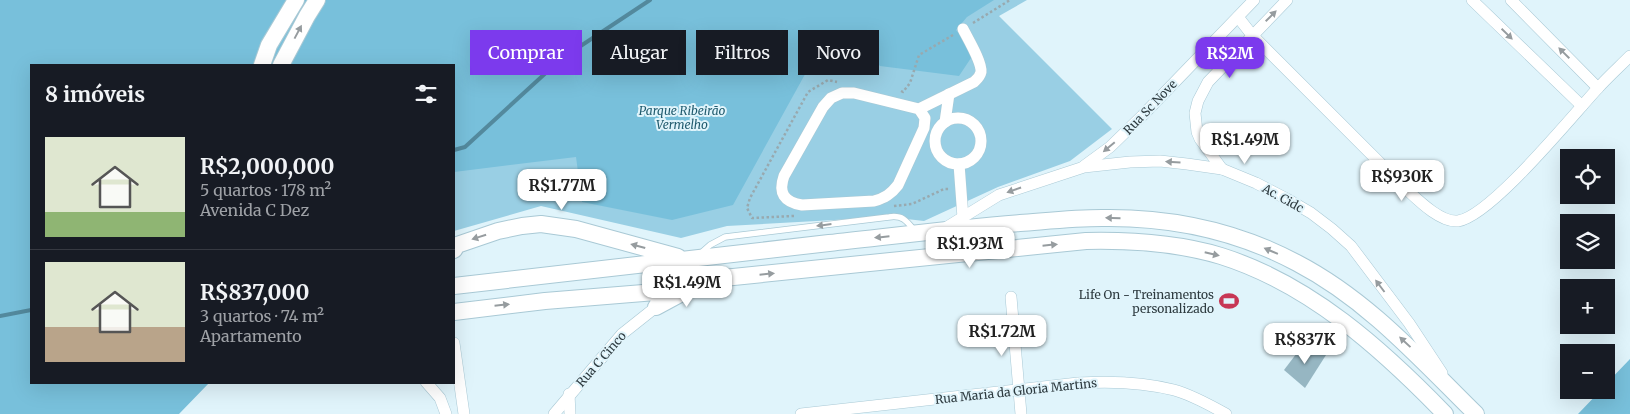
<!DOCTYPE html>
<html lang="pt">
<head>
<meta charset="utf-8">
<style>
  body { margin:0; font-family:Merriweather,serif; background:#242831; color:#f1f3f6; height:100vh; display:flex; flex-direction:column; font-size:19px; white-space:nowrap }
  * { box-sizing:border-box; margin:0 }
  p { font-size:16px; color:#9ea1a6 }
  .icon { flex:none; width:28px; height:28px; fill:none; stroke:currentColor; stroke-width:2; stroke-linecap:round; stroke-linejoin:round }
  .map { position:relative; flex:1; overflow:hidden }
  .sheet { position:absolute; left:30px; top:64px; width:425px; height:320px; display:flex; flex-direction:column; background:#171b24; border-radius:0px; box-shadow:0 5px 20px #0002 }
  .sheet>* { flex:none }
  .top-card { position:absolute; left:470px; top:30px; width:475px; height:45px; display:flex; gap:10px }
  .tools { position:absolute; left:1560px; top:149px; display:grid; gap:10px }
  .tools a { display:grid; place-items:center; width:55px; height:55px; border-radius:0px; background:#171b24; box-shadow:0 5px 20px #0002; font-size:25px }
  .price { position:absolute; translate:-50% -42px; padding:0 11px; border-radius:10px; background:#fff; color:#222; font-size:16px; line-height:32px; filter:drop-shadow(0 1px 2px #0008) }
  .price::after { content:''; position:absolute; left:50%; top:30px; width:15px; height:11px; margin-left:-8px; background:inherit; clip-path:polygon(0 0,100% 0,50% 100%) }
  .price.on { background:#7c3aed; color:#fff }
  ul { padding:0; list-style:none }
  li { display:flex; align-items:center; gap:15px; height:125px; padding:0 15px }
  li+li { border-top:1px solid #363941 }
  li span { display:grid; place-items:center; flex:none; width:140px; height:100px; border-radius:0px; color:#555 }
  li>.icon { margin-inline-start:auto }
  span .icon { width:60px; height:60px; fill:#fffc; stroke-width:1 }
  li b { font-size:21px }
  h2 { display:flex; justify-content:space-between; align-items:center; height:60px; padding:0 15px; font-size:21px }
  .tag { padding:0 18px; border-radius:0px; background:#171b24; box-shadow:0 5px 20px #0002; font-size:18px; line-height:45px }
  .tag.on { background:#7c3aed; color:#fff }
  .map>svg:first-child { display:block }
  .green { fill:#99cfe4 }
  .forest { fill:#78c0db }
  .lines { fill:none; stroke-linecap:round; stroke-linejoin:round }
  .stream { stroke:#53899d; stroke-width:4 }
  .building { fill:#96b6c2 }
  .lane-casing { stroke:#a9c9d5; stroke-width:7 }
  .street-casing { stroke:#a9c9d5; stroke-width:12 }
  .secondary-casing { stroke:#a9c9d5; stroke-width:18 }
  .path { stroke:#98a9af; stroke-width:2.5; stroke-dasharray:2.5 2.5; stroke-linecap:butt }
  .lane { stroke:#fff; stroke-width:5.5 }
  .street { stroke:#fff; stroke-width:11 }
  .secondary { stroke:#fff; stroke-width:16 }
  .oneway { fill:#969c9f }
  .labels { text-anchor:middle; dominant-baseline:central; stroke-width:4; stroke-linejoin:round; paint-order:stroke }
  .street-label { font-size:12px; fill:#2d3a3f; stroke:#e0f4fb }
  .park-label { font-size:12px; font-style:italic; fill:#1f5a6d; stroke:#e0f4fb }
  .poi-label { font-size:12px; fill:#2d3a3f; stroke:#e0f4fb; text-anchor:end }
</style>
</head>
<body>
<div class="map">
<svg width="1630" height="414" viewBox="0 0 1630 414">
  <rect width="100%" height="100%" fill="#e0f4fb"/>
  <path class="green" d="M 326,0 L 1027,0 L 999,16 L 1112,129 L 1070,161 L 998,187 L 924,221 L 889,217 L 727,226 L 681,238 L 541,206 L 454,231 L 454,65 L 299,65 Z"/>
  <g class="forest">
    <path d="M 0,0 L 994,0 L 967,17 L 956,30 L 975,52 L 959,76 L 880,66 L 853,41 L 809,67 L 733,205 L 672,220 L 582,202 L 576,157 L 454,172 L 454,65 L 31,65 L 31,382 L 209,383 L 179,414 L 0,414 Z"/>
    <path d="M 1630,359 L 1630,414 L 1578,414 L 1601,390 L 1606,390 L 1606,384 Z"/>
  </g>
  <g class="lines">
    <g class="stream">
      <path d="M 454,150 L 465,147 L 561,59 L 650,0"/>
      <path d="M 0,316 L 31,310"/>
    </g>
  </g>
  <path class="building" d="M 1303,345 L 1326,355 L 1305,388 L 1284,370 Z"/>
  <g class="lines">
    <defs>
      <path id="lane" d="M 701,253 L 710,245 L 725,237 L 889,217 C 902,215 906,220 914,230"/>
      <g id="street">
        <path d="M 1472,0 L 1582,106"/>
        <path d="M 1511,0 L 1598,88"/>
        <path d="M 1238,17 L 1252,35 L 1404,187 C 1416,198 1440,223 1458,221 C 1491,216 1572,116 1598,88 C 1608,77 1619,67 1630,56"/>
        <path d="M 919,109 L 925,118 L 924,128 L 898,185 C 891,194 885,198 874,201 L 802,205 C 784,202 778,193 784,176 L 823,107 L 831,98 L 842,93 L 854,93 L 919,109 L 974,82 C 977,79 980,77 981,72 C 982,62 968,39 963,29"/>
        <circle cx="958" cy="141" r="23"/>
        <path d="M 945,122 L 949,94"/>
        <path d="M 959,164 L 963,218"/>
        <path d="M 1084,166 L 1110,147 L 1142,116 L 1254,0"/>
        <path d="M 1222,169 L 1200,139 L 1197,132 L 1195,113 L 1198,101 L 1208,82 L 1287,0"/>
        <path d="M 947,227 L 999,195 L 1084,167 L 1130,162 L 1160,161 L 1187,164 L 1222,169 L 1256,183 L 1287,199 L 1311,213 L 1332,229 L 1351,246 L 1409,323 L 1442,373"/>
        <path d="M 650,264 L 653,277 L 668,291"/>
        <path d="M 1011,297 L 1021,414"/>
        <path d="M 454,343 L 464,414"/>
        <path d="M 426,382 L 440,398 L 446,414"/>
        <path d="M 569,394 L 570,414"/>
        <path d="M 554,414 L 622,334 L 656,307 L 656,299"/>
        <path d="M 801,414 L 1078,383 C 1110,381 1143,382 1174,390 C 1192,395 1210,405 1226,414"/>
      </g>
      <g id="secondary">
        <path d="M 262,65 L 269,45 L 296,0"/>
        <path d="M 281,65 L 307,16 L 317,0"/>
        <path d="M 454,250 L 457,245 L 498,231 L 522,226 L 541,224 L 576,229 L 678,257"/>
        <path d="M 454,286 C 579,272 704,257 829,243 C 893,236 956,228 1020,223 C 1047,221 1074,218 1102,218 C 1169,217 1237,231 1297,263 C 1368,300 1420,359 1476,414"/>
        <path d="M 656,307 L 682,293"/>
        <path d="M 454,312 L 545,301 L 668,291 L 694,281 L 1086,241 C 1132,240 1178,243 1221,256 C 1310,284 1382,349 1445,414"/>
      </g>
    </defs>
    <use href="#lane" class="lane-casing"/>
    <use href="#street" class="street-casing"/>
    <use href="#secondary" class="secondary-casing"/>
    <g class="path">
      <path d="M 973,23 L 1010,0"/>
      <path d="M 901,91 L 903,92 L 910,83 L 919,55 L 953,35"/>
      <path d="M 894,206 L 912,204 L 944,189 L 950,189"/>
      <path d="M 794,216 L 752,218 L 747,208 L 750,198 L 808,92 L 828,80 L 837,82"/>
    </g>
    <use href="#lane" class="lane"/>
    <use href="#street" class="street"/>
    <use href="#secondary" class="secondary"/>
  </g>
  <defs><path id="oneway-solid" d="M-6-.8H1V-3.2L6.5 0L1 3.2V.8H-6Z" transform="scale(1.25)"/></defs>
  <g class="oneway">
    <use href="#oneway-solid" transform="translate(1271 16) rotate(-45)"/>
    <use href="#oneway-solid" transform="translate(298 32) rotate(-62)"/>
    <use href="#oneway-solid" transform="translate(1507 34) rotate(44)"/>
    <use href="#oneway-solid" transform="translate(1564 53) rotate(-135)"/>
    <use href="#oneway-solid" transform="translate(1109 147) rotate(140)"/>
    <use href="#oneway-solid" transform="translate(1173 162) rotate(-176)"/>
    <use href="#oneway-solid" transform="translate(1014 190) rotate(161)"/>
    <use href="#oneway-solid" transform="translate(1113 218) rotate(-179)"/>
    <use href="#oneway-solid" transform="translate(824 225) rotate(173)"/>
    <use href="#oneway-solid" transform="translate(479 237) rotate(162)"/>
    <use href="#oneway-solid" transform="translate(882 237) rotate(174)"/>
    <use href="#oneway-solid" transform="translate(1050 245) rotate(-6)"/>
    <use href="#oneway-solid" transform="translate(638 246) rotate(-165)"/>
    <use href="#oneway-solid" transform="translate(1271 251) rotate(-157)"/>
    <use href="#oneway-solid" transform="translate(1212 254) rotate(13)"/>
    <use href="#oneway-solid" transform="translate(767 274) rotate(-6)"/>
    <use href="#oneway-solid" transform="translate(1380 286) rotate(-127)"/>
    <use href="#oneway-solid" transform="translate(502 305) rotate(-6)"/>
    <use href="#oneway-solid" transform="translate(1405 342) rotate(-137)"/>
  </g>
  <defs>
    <symbol id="stadium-bare" viewBox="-9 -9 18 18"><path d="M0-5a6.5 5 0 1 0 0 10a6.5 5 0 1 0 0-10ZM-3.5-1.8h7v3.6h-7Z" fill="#c73755" stroke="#e0f4fb" stroke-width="2.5" paint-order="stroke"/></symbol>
  </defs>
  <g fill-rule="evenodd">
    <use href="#stadium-bare" x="1215" y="287" width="28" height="28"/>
  </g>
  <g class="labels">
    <g class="street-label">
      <text transform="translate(1150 107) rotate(-46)">Rua Sc Nove</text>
      <text transform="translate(1283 198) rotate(29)">Ac. Cidc</text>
      <text transform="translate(601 359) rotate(-49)">Rua C Cinco</text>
      <text transform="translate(1016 391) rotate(-6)">Rua Maria da Gloria Martins</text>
    </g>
    <g class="park-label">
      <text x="682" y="110">Parque Ribeirão<tspan x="682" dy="14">Vermelho</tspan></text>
    </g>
    <g class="poi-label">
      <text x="1214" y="294">Life On - Treinamentos<tspan x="1214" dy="14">personalizado</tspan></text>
    </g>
  </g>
</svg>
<div class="tools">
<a><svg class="icon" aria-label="locate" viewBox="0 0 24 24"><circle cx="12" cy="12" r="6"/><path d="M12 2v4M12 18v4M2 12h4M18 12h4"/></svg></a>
<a><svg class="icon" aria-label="layers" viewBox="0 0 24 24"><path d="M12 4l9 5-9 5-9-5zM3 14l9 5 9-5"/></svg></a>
<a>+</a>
<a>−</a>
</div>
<b class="price on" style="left:1230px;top:79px">R$2M</b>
<b class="price" style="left:1245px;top:165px">R$1.49M</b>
<b class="price" style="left:1402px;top:202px">R$930K</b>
<b class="price" style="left:562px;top:211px">R$1.77M</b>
<b class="price" style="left:970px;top:269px">R$1.93M</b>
<b class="price" style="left:687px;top:308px">R$1.49M</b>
<b class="price" style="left:1002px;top:357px">R$1.72M</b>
<b class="price" style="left:1305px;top:365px">R$837K</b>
<div class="top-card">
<a class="tag on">Comprar</a>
<a class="tag">Alugar</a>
<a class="tag">Filtros</a>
<a class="tag">Novo</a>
</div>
<section class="sheet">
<h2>8 imóveis<svg class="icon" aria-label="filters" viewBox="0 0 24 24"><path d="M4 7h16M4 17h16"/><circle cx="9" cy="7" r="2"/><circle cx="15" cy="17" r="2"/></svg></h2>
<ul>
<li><span style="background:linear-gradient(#dfe7d0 75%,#8fb573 0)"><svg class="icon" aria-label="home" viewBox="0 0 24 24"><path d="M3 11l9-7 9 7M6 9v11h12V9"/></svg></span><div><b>R$2,000,000</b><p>5 quartos · 178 m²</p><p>Avenida C Dez</p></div></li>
<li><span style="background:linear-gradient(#dfe7d0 65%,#b9a48a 0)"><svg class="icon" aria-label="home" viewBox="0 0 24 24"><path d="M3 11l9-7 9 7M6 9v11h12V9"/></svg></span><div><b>R$837,000</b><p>3 quartos · 74 m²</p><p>Apartamento</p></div></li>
</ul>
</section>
</div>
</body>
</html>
